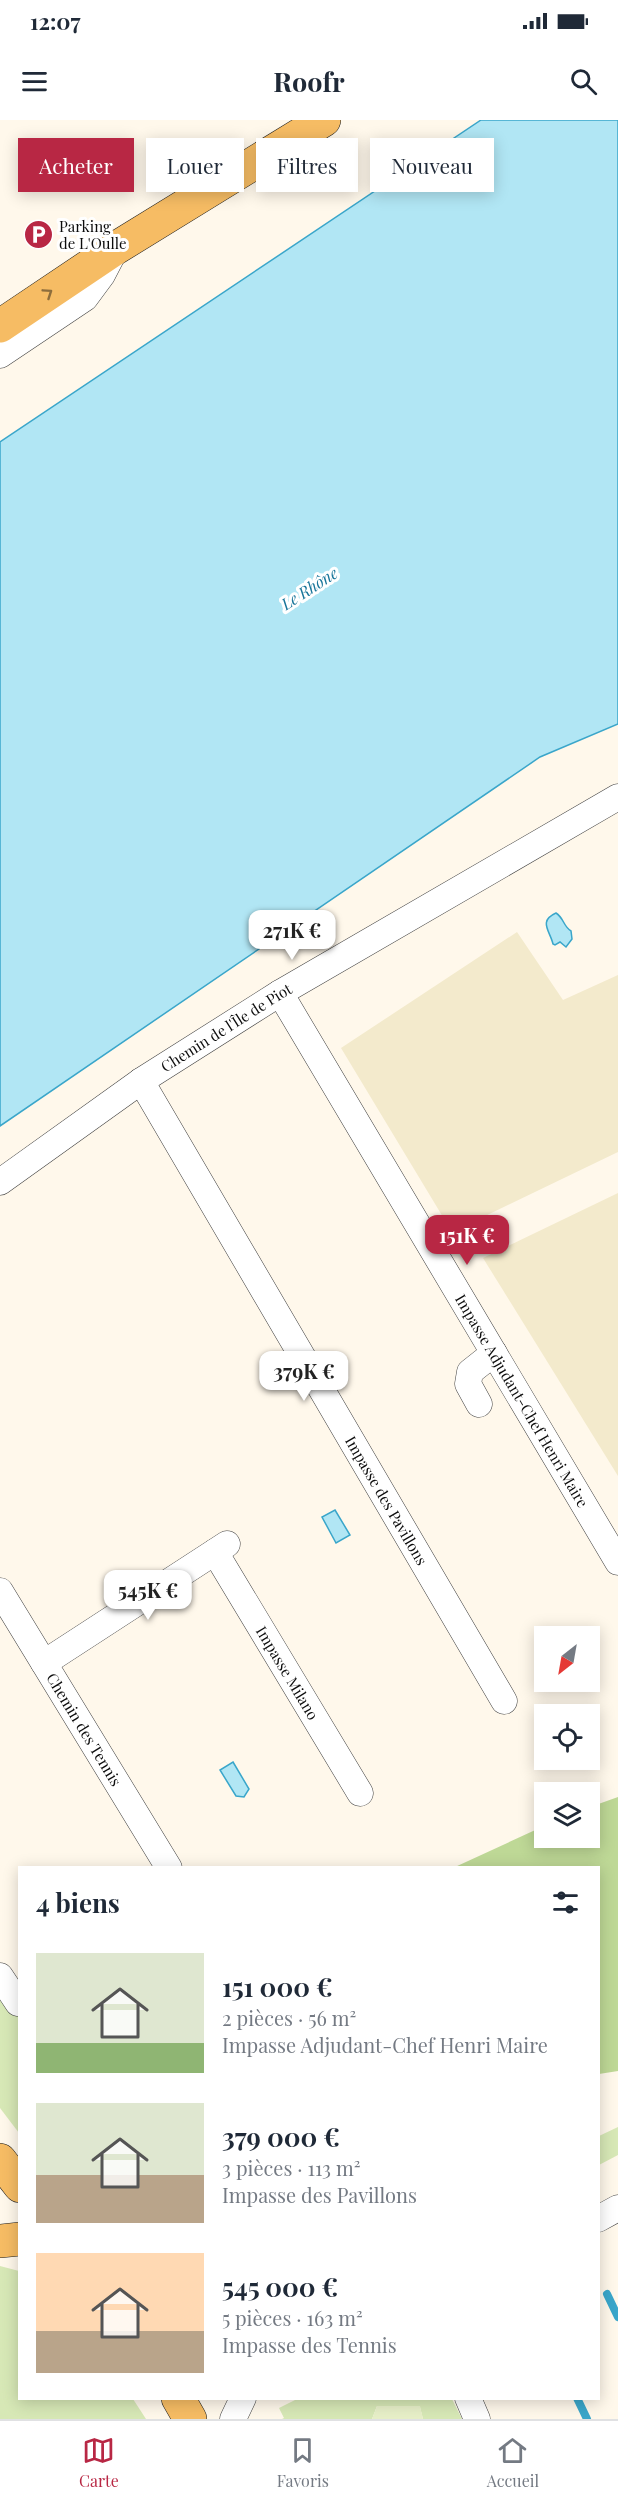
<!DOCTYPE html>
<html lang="fr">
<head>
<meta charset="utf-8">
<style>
  body { margin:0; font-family:"Playfair Display",serif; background:#f6f6f7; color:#1f2937; height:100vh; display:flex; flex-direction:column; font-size:22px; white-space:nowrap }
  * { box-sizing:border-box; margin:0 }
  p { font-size:20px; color:#747a83 }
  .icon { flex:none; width:33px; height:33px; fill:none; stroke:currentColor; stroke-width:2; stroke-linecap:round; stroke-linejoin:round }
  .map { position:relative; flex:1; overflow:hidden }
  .drawer { position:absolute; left:18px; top:1746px; width:582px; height:534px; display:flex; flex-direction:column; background:#fff; border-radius:0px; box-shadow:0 3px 15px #0003 }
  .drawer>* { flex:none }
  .top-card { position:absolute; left:18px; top:18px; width:582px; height:54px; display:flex; gap:12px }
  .needle { width:39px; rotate:211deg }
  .controls { position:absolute; left:534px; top:1506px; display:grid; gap:12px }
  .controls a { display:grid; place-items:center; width:66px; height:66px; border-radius:0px; background:#fff; box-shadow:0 3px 15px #0003; font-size:30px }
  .price { position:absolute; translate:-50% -51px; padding:0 14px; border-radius:12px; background:#fff; color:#222; font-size:20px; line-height:39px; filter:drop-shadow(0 2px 3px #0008) }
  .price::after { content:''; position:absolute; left:50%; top:36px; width:18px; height:14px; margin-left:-9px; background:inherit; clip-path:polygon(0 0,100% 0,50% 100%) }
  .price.on { background:#b82744; color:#fff }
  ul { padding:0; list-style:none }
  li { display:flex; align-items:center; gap:18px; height:150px; padding:0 18px }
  li span { display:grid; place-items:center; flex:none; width:168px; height:120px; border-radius:0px; color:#555 }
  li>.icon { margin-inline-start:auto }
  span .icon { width:72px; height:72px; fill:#fffc; stroke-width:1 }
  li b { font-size:26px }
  h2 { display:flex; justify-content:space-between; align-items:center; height:72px; padding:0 18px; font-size:26px }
  .tag { padding:0 21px; border-radius:0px; background:#fff; box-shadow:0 3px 15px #0003; font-size:21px; line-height:54px }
  .tag.on { background:#b82744; color:#fff }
  .status { display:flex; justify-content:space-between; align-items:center; height:42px; padding:0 30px; background:#fff; direction:ltr }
  .status svg { height:16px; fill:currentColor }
  header { display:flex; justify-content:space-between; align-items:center; height:78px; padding:0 18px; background:#fff; font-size:27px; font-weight:700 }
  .tab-bar { display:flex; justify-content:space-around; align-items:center; height:84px; border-top:2px solid #e0e1e3; background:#fff; font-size:16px; color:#747a83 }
  .tab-bar a { display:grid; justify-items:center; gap:3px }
  .tab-bar .on { color:#b82744 }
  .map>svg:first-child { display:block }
  .farmland { fill:#f3eacc }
  .green { fill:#d7e8b6 }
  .forest { fill:#bed896 }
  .pitch { fill:#e7efc8 }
  .water { fill:#b1e6f4; stroke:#3aa6ca; stroke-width:1.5 }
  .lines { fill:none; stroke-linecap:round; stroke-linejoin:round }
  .stream { stroke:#3aa6ca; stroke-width:8 }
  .minor-casing { stroke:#3f3f3f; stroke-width:27 }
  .major-casing { stroke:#1d1d1d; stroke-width:34 }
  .minor { stroke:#fff; stroke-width:26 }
  .major { stroke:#f6bc64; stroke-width:33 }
  .oneway { stroke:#8d6d3c }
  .labels { text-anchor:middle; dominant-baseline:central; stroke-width:6; stroke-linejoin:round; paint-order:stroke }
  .poi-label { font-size:15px; fill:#0c0c0c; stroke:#fff; text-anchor:start }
  .street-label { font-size:15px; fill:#0c0c0c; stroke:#fff }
  .water-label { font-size:16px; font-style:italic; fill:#18759a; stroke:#fff }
</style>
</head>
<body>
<div class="status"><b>12:07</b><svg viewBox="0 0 49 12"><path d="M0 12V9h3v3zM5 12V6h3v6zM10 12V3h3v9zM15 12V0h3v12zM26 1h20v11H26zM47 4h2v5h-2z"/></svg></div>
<header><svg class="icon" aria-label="menu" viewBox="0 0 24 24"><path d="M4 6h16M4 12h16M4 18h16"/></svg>Roofr<svg class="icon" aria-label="search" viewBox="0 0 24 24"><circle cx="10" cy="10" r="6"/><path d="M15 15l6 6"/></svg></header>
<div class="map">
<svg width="618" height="2299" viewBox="0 0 618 2299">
  <rect width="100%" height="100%" fill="#fff8eb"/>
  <g class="farmland">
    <path d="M 517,812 L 563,880 L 618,855 L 618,1032 L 452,1112 L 341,928 Z"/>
    <path d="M 618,1073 L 618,1356 L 483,1138 Z"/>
  </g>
  <g class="green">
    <path d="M 0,1866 L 19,1893 L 19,2013 L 0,1988 Z"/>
    <path d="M 618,2007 L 618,2035 L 599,2045 L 599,2016 Z"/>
    <path d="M 0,2146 L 19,2151 L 20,2278 L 133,2279 L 146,2299 L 0,2299 Z"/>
    <path d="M 299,2278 L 452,2279 L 462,2299 L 423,2299 L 420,2287 L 377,2286 L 372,2299 L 282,2299 L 284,2298 L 279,2288 Z"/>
  </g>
  <path class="forest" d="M 618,1677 L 618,1951 L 599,1954 L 598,1748 L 455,1747 L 544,1706 L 544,1718 L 590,1718 L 590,1687 Z"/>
  <path class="pitch" d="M 377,2286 L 420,2286 L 423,2299 L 372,2299 Z"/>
  <g class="water">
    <path d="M 481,0 L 618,0 L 618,604 L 540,637 L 0,1006 L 0,322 Z"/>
    <path d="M 556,793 C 564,798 563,806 571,811 L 572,819 L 566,827 L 560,822 L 555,825 L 553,824 C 550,811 538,801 556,793 Z"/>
    <path d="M 335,1390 L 350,1415 L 336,1423 L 322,1397 Z"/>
    <path d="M 233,1642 L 249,1669 L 244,1677 L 236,1676 L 220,1650 Z"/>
  </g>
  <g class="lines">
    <g class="stream">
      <path d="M 607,2174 L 618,2197"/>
      <path d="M 577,2278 L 587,2299"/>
    </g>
    <defs>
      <g id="minor">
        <path d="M 0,235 L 85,178 L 102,155 L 115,130"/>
        <path id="s1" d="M 280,873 L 618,1442"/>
        <path id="s2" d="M 141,961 L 504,1581"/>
        <path id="s3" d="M 0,1062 L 141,961 L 280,873 L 618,677"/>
        <path d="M 479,1284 L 468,1264 L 470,1252 L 494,1233"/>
        <path id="s4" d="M 215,1432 L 360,1673"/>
        <path id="s5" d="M 0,1471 L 169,1748"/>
        <path d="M 44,1543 L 227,1424"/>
        <path d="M 0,1856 L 18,1883"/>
        <path d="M 598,2099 L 618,2088"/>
        <path d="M 468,2278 L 477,2299"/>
        <path d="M 233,2299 L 243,2278"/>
      </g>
      <g id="major">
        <path d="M 0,206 L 116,128 L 324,0"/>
        <path d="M 0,2040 L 20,2066"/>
        <path d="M 0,2121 L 20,2119"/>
        <path d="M 178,2278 L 190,2299"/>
      </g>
    </defs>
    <use href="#minor" class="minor-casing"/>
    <use href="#major" class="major-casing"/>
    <use href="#minor" class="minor"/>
    <use href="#major" class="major"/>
  </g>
  <defs><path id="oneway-chevron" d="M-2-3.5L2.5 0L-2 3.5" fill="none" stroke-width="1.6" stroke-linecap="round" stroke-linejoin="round" transform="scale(1.5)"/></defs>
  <use class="oneway" href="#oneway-chevron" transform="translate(48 173) rotate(-34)"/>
  <defs>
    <symbol id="parking-disc" viewBox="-11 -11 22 22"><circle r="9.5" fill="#b82744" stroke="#fff"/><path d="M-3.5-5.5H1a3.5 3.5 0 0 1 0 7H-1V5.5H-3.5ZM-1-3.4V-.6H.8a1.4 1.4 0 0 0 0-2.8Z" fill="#fff"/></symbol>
  </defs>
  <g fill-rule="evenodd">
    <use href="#parking-disc" x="22" y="98" width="33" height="33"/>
  </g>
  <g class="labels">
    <g class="poi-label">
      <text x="59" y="106">Parking<tspan x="59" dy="17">de L'Oulle</tspan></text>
    </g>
    <g class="street-label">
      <text stroke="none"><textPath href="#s3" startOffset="274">Chemin de l'Île de Piot</textPath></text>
      <text stroke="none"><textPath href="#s1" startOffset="474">Impasse Adjudant-Chef Henri Maire</textPath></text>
      <text stroke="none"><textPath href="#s2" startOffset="486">Impasse des Pavillons</textPath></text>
      <text stroke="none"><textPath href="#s4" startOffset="141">Impasse Milano</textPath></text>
      <text stroke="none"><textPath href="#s5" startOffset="162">Chemin des Tennis</textPath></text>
    </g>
    <g class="water-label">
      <text transform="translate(309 468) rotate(-33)">Le Rhône</text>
    </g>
  </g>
</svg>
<div class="controls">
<a><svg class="needle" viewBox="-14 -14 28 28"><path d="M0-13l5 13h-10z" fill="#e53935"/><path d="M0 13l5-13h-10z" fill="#747a83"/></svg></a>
<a><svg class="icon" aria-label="locate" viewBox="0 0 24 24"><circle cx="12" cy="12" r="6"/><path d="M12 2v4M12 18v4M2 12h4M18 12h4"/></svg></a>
<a><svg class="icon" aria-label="layers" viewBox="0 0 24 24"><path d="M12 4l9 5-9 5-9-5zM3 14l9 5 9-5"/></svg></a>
</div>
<b class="price" style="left:292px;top:841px">271K €</b>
<b class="price on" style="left:467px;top:1146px">151K €</b>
<b class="price" style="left:304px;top:1282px">379K €</b>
<b class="price" style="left:148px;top:1501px">545K €</b>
<div class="top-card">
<a class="tag on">Acheter</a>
<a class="tag">Louer</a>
<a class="tag">Filtres</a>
<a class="tag">Nouveau</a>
</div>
<section class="drawer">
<h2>4 biens<svg class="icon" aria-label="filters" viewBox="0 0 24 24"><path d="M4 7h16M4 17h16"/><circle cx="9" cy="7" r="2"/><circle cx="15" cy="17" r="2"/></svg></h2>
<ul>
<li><span style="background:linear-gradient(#dfe7d0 75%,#8fb573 0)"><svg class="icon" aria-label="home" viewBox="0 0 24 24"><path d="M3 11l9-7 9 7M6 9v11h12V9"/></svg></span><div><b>151 000 €</b><p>2 pièces · 56 m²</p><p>Impasse Adjudant-Chef Henri Maire</p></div></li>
<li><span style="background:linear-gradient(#dfe7d0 60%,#b9a48a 0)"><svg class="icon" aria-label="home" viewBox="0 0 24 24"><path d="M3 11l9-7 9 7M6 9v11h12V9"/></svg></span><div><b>379 000 €</b><p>3 pièces · 113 m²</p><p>Impasse des Pavillons</p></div></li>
<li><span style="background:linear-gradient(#ffd9b3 65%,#b9a48a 0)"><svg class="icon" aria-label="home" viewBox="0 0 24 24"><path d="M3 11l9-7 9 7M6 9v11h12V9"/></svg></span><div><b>545 000 €</b><p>5 pièces · 163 m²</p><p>Impasse des Tennis</p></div></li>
</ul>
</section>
</div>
<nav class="tab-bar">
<a class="on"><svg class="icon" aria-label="map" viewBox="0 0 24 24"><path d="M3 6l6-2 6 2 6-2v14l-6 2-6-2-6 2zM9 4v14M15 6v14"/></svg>Carte</a>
<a><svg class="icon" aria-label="saved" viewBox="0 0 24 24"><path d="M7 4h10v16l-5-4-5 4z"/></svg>Favoris</a>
<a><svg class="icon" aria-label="home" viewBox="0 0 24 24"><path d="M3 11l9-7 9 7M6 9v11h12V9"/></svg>Accueil</a>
</nav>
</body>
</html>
